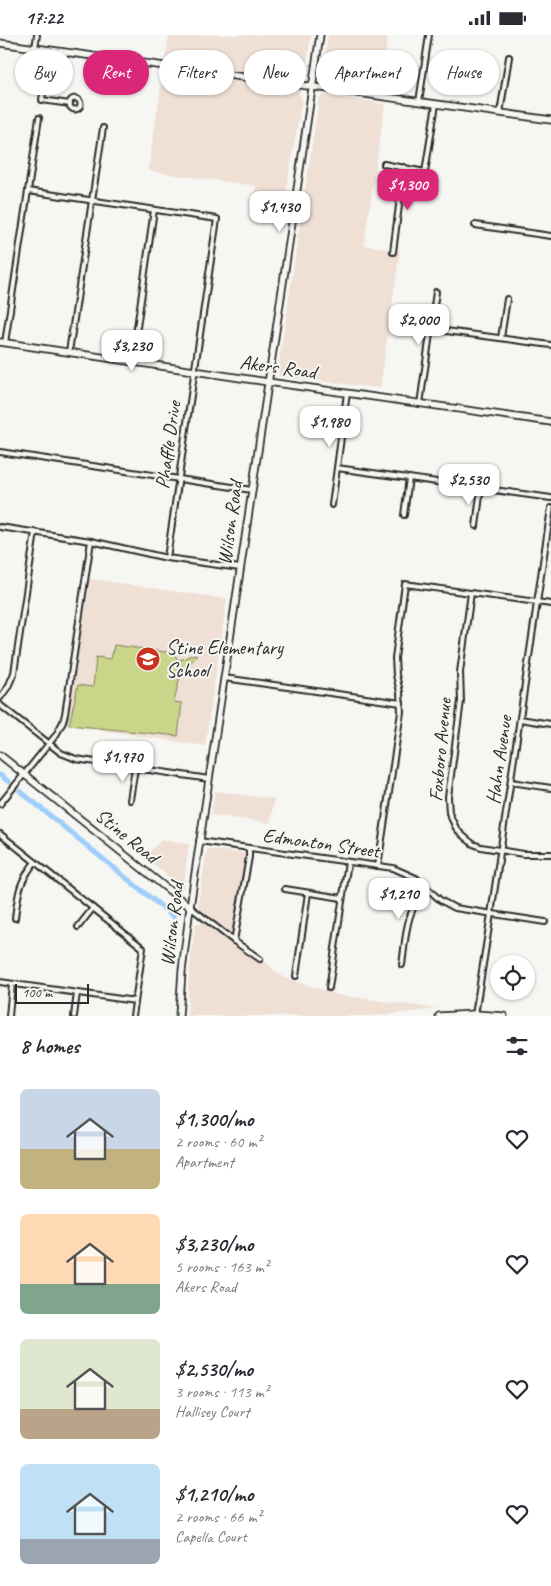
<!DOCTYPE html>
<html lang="en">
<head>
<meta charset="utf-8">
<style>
  body { margin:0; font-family:Caveat,sans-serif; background:#f7f7f7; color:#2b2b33; height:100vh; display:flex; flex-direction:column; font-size:19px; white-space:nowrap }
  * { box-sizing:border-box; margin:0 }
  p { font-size:16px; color:#7c7c81 }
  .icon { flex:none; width:28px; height:28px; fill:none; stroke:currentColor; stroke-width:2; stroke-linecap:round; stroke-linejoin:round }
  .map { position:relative; height:981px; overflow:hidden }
  .side { display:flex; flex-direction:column; background:#fff; flex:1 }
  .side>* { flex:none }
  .top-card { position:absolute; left:15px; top:15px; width:521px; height:45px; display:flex; gap:10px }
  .buttons { position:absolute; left:490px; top:920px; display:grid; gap:10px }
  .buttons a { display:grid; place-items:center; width:45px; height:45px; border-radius:50%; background:#fff; box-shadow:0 1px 4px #0004; font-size:25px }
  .scale { position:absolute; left:15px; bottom:12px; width:74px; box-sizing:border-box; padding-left:5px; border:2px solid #2b2b2b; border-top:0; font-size:14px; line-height:18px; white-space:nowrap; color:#2b2b2b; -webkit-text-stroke:4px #f6f6f2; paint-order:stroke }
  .price { position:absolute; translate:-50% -42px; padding:0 11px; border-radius:10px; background:#fff; color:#222; font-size:16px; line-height:32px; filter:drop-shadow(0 1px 2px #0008) }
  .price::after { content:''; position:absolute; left:50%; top:30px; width:15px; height:11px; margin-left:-8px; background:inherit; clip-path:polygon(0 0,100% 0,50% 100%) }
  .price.current { background:#db2777; color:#fff }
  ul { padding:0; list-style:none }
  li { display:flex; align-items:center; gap:15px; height:125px; padding:0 20px }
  li span { display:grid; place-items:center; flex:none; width:140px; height:100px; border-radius:8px; color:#555 }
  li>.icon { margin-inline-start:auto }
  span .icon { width:60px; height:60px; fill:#fffc; stroke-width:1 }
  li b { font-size:21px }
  h2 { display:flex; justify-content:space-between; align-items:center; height:60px; padding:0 20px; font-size:21px }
  .tag { padding:0 18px; border-radius:22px; background:#fff; box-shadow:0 1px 4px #0004; font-size:18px; line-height:45px }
  .tag.current { background:#db2777; color:#fff }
  .status { display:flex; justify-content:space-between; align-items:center; height:35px; padding:0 25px; background:#fff; direction:ltr }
  .status svg { height:14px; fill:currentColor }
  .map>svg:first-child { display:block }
  .built { fill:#efdfd5 }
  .green { fill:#c9d588; stroke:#7a805a }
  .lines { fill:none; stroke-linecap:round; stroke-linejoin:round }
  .canal { stroke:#9ecefa; stroke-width:5 }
  .street-casing { stroke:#2b2b2b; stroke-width:8 }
  .secondary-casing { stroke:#2b2b2b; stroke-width:9 }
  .street { stroke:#f6f6f2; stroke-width:4 }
  .secondary { stroke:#f6f6f2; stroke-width:5.5 }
  .labels { text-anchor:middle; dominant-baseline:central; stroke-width:4; stroke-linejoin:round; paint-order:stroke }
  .street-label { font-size:20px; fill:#2b2b2b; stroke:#f6f6f2 }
  .poi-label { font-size:20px; fill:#2b2b2b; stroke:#f6f6f2; text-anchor:start }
</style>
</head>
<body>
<div class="status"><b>17:22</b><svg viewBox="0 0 49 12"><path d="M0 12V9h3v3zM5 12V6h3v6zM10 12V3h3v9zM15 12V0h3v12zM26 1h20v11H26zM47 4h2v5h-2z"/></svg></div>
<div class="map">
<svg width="551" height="981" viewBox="0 0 551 981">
  <rect width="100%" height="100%" fill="#f6f6f2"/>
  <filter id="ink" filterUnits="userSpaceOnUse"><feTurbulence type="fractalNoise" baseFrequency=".02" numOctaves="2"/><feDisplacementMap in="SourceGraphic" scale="10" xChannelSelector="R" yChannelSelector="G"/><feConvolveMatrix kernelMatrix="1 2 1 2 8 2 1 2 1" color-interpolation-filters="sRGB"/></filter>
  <g filter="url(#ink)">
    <g class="built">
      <path d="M 169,0 L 311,0 L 305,40 L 301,44 L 299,60 L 302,64 L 285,162 L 255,158 L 256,151 L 148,136 Z"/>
      <path d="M 328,0 L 388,0 L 379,57 L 325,50 L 322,46 Z"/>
      <path d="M 323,60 L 385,69 L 364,210 L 400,216 L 380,353 L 283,342 L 279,340 L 278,335 L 319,63 Z"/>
      <path d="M 90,544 L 227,564 L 205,711 L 67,690 Z"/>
      <path d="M 215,756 L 274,764 L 270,788 L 211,780 Z"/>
      <path d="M 161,805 L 189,809 L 183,854 L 145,822 Z"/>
      <path d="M 207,814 L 250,819 L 236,901 L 282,942 L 338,960 L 438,974 L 375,981 L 187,981 L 189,940 L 195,892 L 197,889 L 201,889 L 198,869 Z"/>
    </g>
    <path class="green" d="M 114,610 L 174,618 L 178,626 L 194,619 L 197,620 L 180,641 L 174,667 L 182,668 L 178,701 L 69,690 L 78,650 L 93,652 L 96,622 L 111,624 Z"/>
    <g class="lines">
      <g class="canal">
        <path d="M 0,740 L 9,747"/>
        <path d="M 20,756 L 174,882"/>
      </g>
      <defs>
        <g id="street">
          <path d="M 35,13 L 37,0"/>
          <path d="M 49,15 L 42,65 L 70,69"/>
          <circle cx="75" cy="69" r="5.5"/>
          <path d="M 419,67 L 429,0"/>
          <path d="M 500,78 L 509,22"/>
          <path d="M 384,129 L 425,137 L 436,69"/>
          <path d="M 28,156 L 217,184 L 167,523"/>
          <path d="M 475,190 L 551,201"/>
          <path d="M 393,217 L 404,132"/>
          <path d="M 431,294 L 551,310"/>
          <path d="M 501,303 L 507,264"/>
          <path d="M 5,308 L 39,83"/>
          <path d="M 69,317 L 103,93"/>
          <path d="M 132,327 L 154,175"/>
          <path d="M 420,369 L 436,257"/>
          <path d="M 0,417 L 252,455"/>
          <path d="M 337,433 L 551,463"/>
          <path d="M 332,470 L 347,358"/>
          <path d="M 404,480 L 409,443"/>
          <path d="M 476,491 L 481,453"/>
          <path d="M 0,492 L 91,506 L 167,523 L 240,533"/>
          <path d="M 471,558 L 460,637 L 461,666 L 448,762 L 449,778 L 456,793 L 461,799 L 473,809 L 481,812 L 523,819 L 551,819"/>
          <path d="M 224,643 L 401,668"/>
          <path d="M 0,663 L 8,652 L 14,638 L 35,497"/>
          <path d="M 0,670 L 61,718 L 76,724 L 209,744"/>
          <path d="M 520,684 L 551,689"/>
          <path d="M 511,747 L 551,753"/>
          <path d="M 130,765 L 135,733"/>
          <path d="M 0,769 L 56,700 L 63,687 L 65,679 L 91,506"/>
          <path d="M 0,799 L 143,913 L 133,981"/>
          <path d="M 199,806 L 393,833 L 416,843 L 440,865 L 455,873 L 545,887"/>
          <path d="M 378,831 L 401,677 L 400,657 L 396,640 L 395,623 L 405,549 L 551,569"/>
          <path d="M 285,854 L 342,863"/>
          <path d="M 190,872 L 234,906 L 260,924"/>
          <path d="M 15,883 C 18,858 19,847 35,827"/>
          <path d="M 78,892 L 93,873"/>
          <path d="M 234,906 L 249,822 L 249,813"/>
          <path d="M 402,930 C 406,903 405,874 427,854"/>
          <path d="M 296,941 L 308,858"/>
          <path d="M 0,947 L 135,966"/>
          <path d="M 329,953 L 348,827"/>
          <path d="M 475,980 L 491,879 L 551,473"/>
          <path d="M 9,981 L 12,949"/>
          <path d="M 74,981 L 77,958"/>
        </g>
        <g id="secondary">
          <path d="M 0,8 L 551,85"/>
          <path d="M 0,307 L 268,347 L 551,387"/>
          <path d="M 0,720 L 190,872"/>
          <path d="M 179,981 L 182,936 L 190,872 L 320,0"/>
          <path d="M 439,981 L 475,979 L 504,981"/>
        </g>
      </defs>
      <use href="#street" class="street-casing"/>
      <use href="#secondary" class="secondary-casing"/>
      <use href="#street" class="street"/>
      <use href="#secondary" class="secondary"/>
    </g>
  </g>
  <defs>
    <symbol id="school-disc" viewBox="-11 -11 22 22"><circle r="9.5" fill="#c8321e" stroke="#f6f6f2"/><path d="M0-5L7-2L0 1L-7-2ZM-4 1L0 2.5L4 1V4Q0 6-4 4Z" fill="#fff"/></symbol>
  </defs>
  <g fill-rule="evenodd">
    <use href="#school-disc" x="134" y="610" width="28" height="28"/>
  </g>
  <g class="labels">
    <g class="street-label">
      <text transform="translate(278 332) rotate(8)">Akers Road</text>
      <text transform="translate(168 410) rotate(-82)">Phaffle Drive</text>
      <text transform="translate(230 488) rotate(-82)">Wilson Road</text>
      <text transform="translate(440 715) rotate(-85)">Foxboro Avenue</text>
      <text transform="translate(499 725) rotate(-82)">Hahn Avenue</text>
      <text transform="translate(127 801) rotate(39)">Stine Road</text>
      <text transform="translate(321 808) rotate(8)">Edmonton Street</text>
      <text transform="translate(172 889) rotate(-83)">Wilson Road</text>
    </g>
    <g class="poi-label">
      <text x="166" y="612">Stine Elementary<tspan x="166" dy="23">School</tspan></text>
    </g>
  </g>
</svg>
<div class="buttons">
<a><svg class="icon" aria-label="locate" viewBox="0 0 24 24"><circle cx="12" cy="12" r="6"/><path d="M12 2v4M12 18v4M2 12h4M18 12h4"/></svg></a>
</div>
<div class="scale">100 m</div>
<b class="price current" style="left:408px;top:176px">$1,300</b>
<b class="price" style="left:280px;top:198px">$1,430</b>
<b class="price" style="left:419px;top:311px">$2,000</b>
<b class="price" style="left:132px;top:337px">$3,230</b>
<b class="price" style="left:330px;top:413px">$1,980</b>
<b class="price" style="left:469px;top:471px">$2,530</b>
<b class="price" style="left:123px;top:748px">$1,970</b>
<b class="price" style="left:399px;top:885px">$1,210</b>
<div class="top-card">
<a class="tag">Buy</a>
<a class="tag current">Rent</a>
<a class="tag">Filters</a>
<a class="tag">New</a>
<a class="tag">Apartment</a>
<a class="tag">House</a>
</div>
</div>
<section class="side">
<h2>8 homes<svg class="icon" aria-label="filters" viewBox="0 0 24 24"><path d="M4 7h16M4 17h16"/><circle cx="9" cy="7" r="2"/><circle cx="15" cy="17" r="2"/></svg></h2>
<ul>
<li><span style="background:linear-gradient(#c9d6e8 60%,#c2b280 0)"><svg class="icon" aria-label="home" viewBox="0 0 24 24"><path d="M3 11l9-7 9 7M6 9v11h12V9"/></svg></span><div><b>$1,300/mo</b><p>2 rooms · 60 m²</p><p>Apartment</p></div><svg class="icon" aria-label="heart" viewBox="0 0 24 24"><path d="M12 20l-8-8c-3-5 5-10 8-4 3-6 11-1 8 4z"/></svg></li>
<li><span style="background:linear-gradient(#ffd9b3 70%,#7fa58c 0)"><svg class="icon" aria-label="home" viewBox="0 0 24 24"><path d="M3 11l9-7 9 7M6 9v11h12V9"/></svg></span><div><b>$3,230/mo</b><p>5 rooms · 163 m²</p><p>Akers Road</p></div><svg class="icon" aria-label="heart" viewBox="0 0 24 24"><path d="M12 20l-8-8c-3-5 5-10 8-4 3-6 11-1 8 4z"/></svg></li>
<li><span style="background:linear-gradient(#dfe7d0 70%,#b9a48a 0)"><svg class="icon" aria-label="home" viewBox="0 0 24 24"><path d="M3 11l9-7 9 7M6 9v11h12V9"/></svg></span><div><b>$2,530/mo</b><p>3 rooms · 113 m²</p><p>Hallisey Court</p></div><svg class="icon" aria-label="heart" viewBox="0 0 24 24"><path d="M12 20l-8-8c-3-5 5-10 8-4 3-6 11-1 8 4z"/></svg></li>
<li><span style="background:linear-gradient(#bfe0f5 75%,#9aa5b1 0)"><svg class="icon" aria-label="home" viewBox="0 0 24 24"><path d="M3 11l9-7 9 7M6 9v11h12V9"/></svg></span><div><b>$1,210/mo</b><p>2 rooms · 66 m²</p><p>Capella Court</p></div><svg class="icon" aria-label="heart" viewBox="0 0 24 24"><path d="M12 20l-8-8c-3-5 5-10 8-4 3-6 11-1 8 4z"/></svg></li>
</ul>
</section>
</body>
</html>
